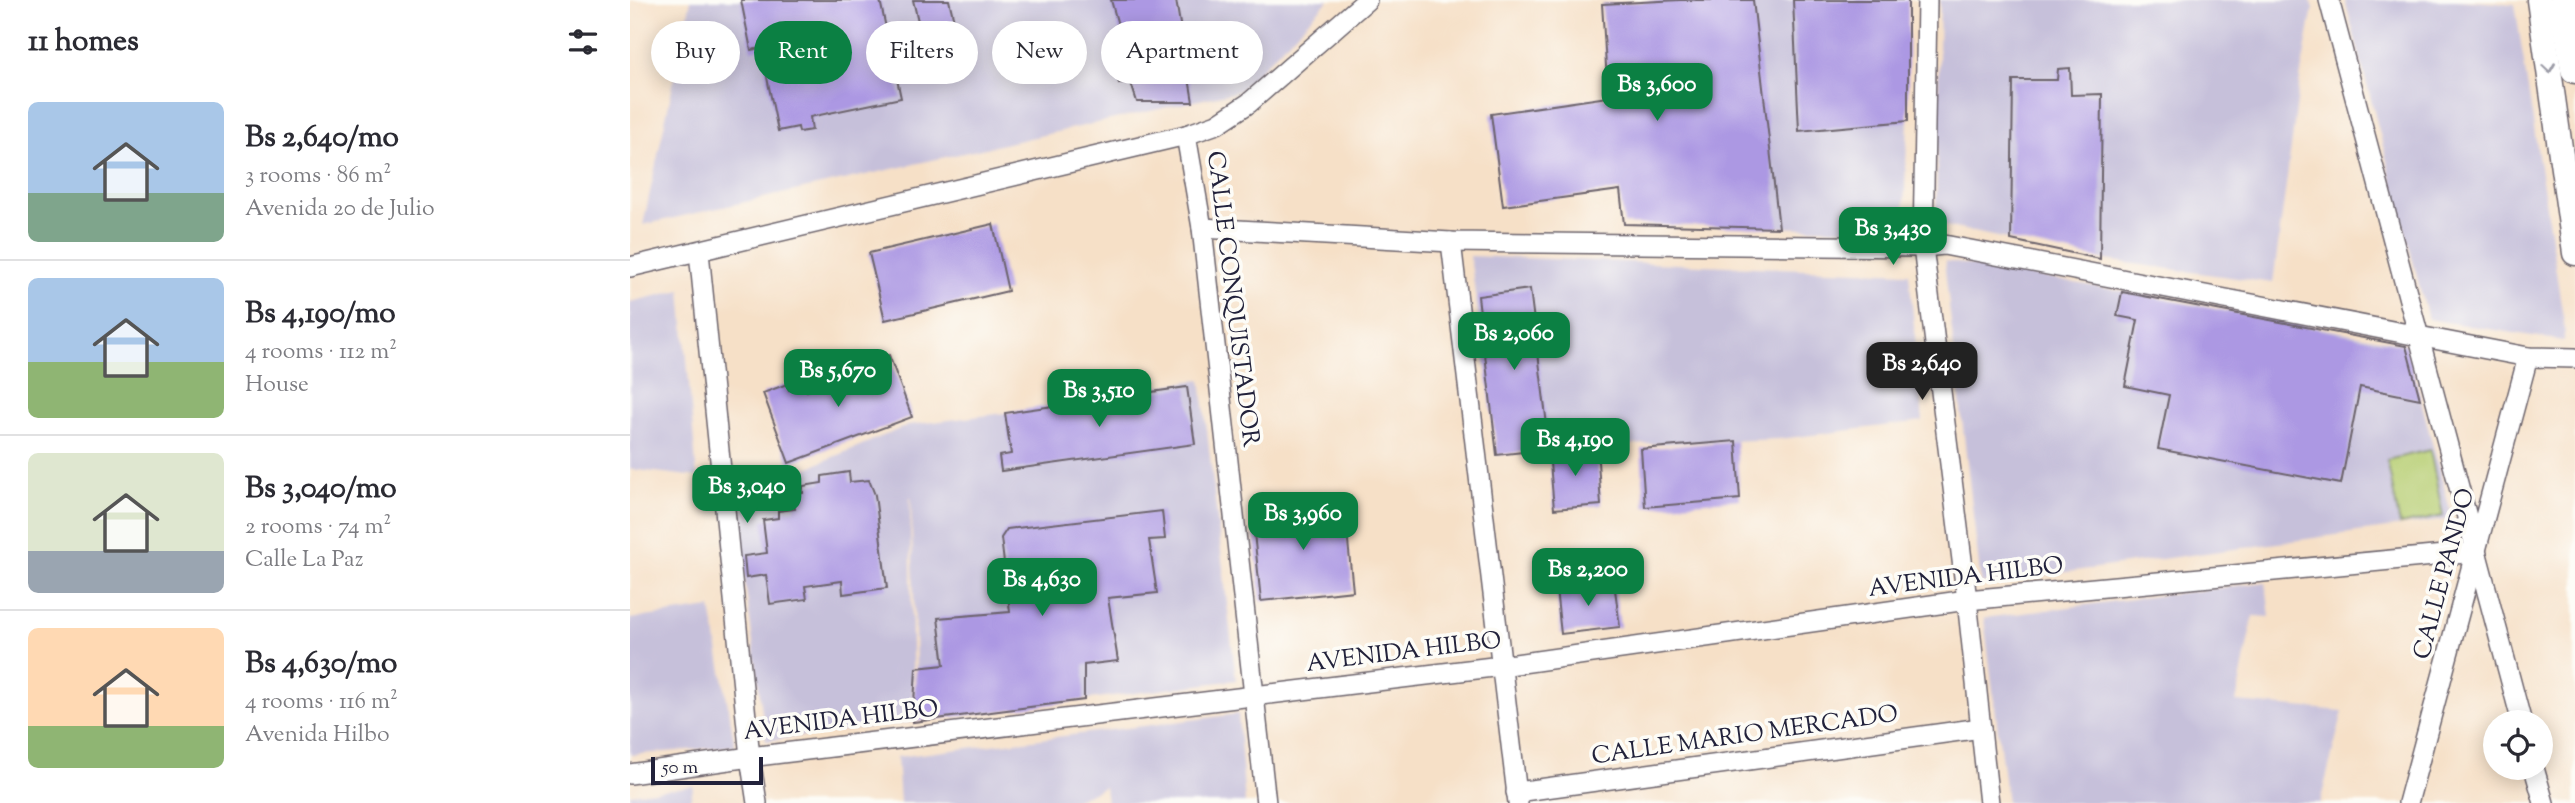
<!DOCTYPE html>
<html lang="en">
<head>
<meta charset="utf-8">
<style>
  body { margin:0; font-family:"Sorts Mill Goudy",serif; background:#f2f2f3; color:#2b2b33; height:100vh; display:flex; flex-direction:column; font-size:26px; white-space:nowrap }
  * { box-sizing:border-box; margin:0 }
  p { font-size:23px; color:#7c7c81 }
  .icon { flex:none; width:38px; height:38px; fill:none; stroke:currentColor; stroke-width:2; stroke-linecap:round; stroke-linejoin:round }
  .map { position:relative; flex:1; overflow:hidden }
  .sheet { display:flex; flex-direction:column; background:#fff; width:630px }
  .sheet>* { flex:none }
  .guide { position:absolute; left:21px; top:21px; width:665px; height:63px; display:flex; gap:14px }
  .buttons { position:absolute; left:1853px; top:710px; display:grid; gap:14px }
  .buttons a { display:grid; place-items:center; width:70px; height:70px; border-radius:50%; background:#fff; box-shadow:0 4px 18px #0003; font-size:35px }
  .scale { position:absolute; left:21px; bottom:18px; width:112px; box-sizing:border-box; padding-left:7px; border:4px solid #22223b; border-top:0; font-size:19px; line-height:24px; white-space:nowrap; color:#22223b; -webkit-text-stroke:5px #fdfcf7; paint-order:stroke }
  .price { position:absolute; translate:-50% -60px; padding:0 16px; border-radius:14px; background:#0b8043; color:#fff; font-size:23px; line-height:46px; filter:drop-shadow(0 2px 4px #0008) }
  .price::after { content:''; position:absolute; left:50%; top:42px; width:21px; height:16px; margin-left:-10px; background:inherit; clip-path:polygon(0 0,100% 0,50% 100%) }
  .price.on { background:#222; color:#fff }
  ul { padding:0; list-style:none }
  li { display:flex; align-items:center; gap:21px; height:175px; padding:0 28px }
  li+li { border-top:2px solid #e1e1e2 }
  li span { display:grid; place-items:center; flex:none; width:196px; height:140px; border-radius:10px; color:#555 }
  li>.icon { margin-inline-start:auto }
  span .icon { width:84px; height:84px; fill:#fffc; stroke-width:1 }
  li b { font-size:30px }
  h2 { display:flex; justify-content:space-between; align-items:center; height:84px; padding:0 28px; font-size:30px }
  .chip { padding:0 24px; border-radius:32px; background:#fff; box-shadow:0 4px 18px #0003; font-size:24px; line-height:63px }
  .chip.on { background:#0b8043; color:#fff }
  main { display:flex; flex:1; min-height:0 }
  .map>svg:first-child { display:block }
  .industrial { fill:#c6c0da; fill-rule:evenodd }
  .green { fill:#b6cd71; stroke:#6c7856; stroke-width:2 }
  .building { fill:#ac98e3 }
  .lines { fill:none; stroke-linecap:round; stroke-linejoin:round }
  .minor-casing { stroke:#6c646c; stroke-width:22 }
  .major-casing { stroke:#6c646c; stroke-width:27 }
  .highway-casing { stroke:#6c646c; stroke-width:31 }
  .minor { stroke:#fff; stroke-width:19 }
  .major { stroke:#fff; stroke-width:24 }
  .highway { stroke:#fff; stroke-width:28 }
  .oneway { stroke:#9c9ca7 }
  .labels { text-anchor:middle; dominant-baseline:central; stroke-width:7; stroke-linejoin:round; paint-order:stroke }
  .street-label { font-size:24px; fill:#22223b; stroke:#fdfcf7 }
</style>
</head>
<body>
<main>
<section class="sheet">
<h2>11 homes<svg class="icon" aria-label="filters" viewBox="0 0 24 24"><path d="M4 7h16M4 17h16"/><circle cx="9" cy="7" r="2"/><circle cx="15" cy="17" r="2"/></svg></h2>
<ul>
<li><span style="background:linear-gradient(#a9c7e8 65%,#7fa58c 0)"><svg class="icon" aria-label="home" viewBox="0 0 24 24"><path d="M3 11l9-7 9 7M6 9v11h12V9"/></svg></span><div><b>Bs 2,640/mo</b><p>3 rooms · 86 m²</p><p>Avenida 20 de Julio</p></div></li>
<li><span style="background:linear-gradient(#a9c7e8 60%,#8fb573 0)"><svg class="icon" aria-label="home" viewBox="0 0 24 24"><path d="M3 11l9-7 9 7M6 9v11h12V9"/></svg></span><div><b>Bs 4,190/mo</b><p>4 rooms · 112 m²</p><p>House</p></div></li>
<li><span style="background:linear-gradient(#dfe7d0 70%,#9aa5b1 0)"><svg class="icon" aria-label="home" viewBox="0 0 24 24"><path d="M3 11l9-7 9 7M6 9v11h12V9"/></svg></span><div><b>Bs 3,040/mo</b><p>2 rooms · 74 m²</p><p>Calle La Paz</p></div></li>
<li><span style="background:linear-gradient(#ffd9b3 70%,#8fb573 0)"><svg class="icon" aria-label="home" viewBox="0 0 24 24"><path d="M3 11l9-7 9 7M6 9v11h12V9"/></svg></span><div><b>Bs 4,630/mo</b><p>4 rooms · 116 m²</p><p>Avenida Hilbo</p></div></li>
</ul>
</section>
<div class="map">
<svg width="1945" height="803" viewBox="0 0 1945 803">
  <rect width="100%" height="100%" fill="#fdfcf7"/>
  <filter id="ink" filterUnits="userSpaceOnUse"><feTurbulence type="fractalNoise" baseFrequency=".0143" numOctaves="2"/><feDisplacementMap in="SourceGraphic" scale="14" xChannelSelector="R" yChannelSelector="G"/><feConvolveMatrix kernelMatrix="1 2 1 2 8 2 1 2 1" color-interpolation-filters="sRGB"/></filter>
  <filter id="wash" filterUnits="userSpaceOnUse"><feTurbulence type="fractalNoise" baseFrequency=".00686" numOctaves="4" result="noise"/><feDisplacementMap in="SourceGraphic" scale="28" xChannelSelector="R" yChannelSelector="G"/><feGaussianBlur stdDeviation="1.57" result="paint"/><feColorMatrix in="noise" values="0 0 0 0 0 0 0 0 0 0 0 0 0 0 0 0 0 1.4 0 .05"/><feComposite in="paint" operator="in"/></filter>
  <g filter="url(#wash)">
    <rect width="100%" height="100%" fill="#f6e0c7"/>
    <g class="industrial">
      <path d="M 61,0 L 317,0 L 327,42 L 319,0 L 699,0 L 609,91 L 13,225 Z"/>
      <path d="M 1050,0 L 1278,0 L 1278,121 L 1273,230 L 994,224 L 978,97 L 972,4 Z"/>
      <path d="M 1310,0 L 1680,0 L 1683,8 L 1670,79 L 1643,283 L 1475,260 L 1306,224 Z"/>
      <path d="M 1715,0 L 1825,0 L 1885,4 L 1935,330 L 1933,341 L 1798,319 Z"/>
      <path d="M 840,256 L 1279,273 L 1293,421 L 1150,439 L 867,450 Z"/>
      <path d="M 1316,261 L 1492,291 L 1776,344 L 1820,510 L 1815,520 L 1351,584 L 1315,270 Z"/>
      <path d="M 51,290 L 67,477 L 0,469 L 0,302 Z"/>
      <path d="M 571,379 L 606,680 L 136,741 L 104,499 L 279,425 L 375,413 ZM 281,497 L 286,668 L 283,707 L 280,497 Z"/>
      <path d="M 1636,582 L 1640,617 L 1623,616 L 1606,702 L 1713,711 L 1690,803 L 1377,803 L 1354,618 Z"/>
      <path d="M 81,608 L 105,746 L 0,755 L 0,619 Z"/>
      <path d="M 608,714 L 615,803 L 477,803 L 475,787 L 437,803 L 270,803 L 267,757 Z"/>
      <path d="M 64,786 L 59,803 L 0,803 L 0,794 Z"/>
    </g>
    <path class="green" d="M 1800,450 L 1813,516 L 1770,525 L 1757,460 Z"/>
    <g id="blocks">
      <g class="building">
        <path d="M 111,0 L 250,0 L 271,98 L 180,117 L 182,130 L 169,132 L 168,127 L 148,131 L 131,48 L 121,50 Z"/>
        <path d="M 283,0 L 319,0 L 326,29 L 292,38 Z"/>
        <path d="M 481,0 L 546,0 L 563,102 L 507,102 L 500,80 L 489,84 L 479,42 L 491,36 Z"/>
        <path d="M 1050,0 L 1123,0 L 1149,228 L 994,224 L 990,190 L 873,206 L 861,114 L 978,97 L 972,4 Z"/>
        <path d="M 1163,0 L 1278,0 L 1278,121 L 1169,131 Z"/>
        <path d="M 1440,68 L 1441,95 L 1472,94 L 1470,259 L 1381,240 L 1383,80 L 1427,80 L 1428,69 Z"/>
        <path d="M 363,224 L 378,291 L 255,320 L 239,253 Z"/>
        <path d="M 900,289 L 920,449 L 867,455 L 848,296 Z"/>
        <path d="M 1492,292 L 1776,346 L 1790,399 L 1730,387 L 1711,484 L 1528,449 L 1539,395 L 1495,386 L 1508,320 L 1487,316 Z"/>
        <path d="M 259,355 L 282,417 L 159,463 L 133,393 L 157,384 L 159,390 L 175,385 L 177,391 L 230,371 L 228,366 Z"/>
        <path d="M 557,387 L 565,444 L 371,471 L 369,456 L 381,454 L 375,413 Z"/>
        <path d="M 1106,441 L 1110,499 L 1015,507 L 1011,449 Z"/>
        <path d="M 967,447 L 971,505 L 924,509 L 919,451 Z"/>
        <path d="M 219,472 L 220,482 L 239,480 L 245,495 L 257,588 L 213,594 L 212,581 L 175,586 L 177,599 L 140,604 L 136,575 L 116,578 L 114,556 L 137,553 L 133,520 L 148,518 L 148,511 L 165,509 L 163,494 L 173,493 L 173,486 L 192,483 L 192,476 Z"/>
        <path d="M 714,502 L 723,591 L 631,601 L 622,513 Z"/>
        <path d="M 532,511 L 535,539 L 519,540 L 527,593 L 478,598 L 488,661 L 454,665 L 454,700 L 283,722 L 286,668 L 314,665 L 308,618 L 380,612 L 371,538 L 377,529 Z"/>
        <path d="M 984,582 L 990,627 L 931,634 L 926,589 Z"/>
      </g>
    </g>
  </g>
  <g filter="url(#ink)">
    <use href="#blocks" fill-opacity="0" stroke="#6c646c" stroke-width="2"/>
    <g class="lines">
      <defs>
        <g id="minor">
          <path d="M 1297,0 L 1293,247 L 1337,600 L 1359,803"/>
          <path d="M 1699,0 L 1892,723"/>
          <path d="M 556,135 L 572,228 L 636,803"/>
          <path d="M 572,228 L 821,242 L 1293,247 L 1314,245 L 1898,357 L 1945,358"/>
          <path d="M 821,242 L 888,803"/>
          <path d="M 69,252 L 120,757 L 127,803"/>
          <path d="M 0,267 L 556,135 L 587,124 L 619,103 L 737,0"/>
          <path d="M 1904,768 L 1914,803"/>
          <path d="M 0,774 L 120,757 L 871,666 L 1337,600 L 1846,552"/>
          <path d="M 886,792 L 1351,728"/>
          <path d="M 1778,803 L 1898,357"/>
        </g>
        <path id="major" d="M 1909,0 L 1945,253"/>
        <path id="highway" d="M 1934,0 L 1945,69"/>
      </defs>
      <use href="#minor" class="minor-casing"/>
      <use href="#major" class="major-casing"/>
      <use href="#highway" class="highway-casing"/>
      <use href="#minor" class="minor"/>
      <use href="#major" class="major"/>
      <use href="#highway" class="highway"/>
    </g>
    <defs><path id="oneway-chevron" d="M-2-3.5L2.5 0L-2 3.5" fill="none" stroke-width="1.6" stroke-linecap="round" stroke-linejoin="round" transform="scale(1.75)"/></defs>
    <use class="oneway" href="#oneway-chevron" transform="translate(1919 68) rotate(82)"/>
  </g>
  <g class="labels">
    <g class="street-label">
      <text transform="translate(602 299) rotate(83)">CALLE CONQUISTADOR</text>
      <text transform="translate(1815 574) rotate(-75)">CALLE PANDO</text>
      <text transform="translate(1336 578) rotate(-7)">AVENIDA HILBO</text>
      <text transform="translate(774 653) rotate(-7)">AVENIDA HILBO</text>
      <text transform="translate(211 721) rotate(-7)">AVENIDA HILBO</text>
      <text transform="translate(1115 736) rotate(-8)">CALLE MARIO MERCADO</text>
    </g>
  </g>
</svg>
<div class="buttons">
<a><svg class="icon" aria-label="locate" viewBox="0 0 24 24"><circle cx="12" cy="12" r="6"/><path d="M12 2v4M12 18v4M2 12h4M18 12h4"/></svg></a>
</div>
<div class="scale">50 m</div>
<b class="price" style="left:1027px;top:123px">Bs 3,600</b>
<b class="price" style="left:1263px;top:267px">Bs 3,430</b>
<b class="price" style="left:884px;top:372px">Bs 2,060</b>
<b class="price on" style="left:1292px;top:402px">Bs 2,640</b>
<b class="price" style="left:208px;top:409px">Bs 5,670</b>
<b class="price" style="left:469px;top:429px">Bs 3,510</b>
<b class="price" style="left:945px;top:478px">Bs 4,190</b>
<b class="price" style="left:117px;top:525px">Bs 3,040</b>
<b class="price" style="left:673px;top:552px">Bs 3,960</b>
<b class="price" style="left:958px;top:608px">Bs 2,200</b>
<b class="price" style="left:412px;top:618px">Bs 4,630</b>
<div class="guide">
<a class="chip">Buy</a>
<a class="chip on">Rent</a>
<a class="chip">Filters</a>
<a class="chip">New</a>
<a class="chip">Apartment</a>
</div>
</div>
</main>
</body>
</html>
